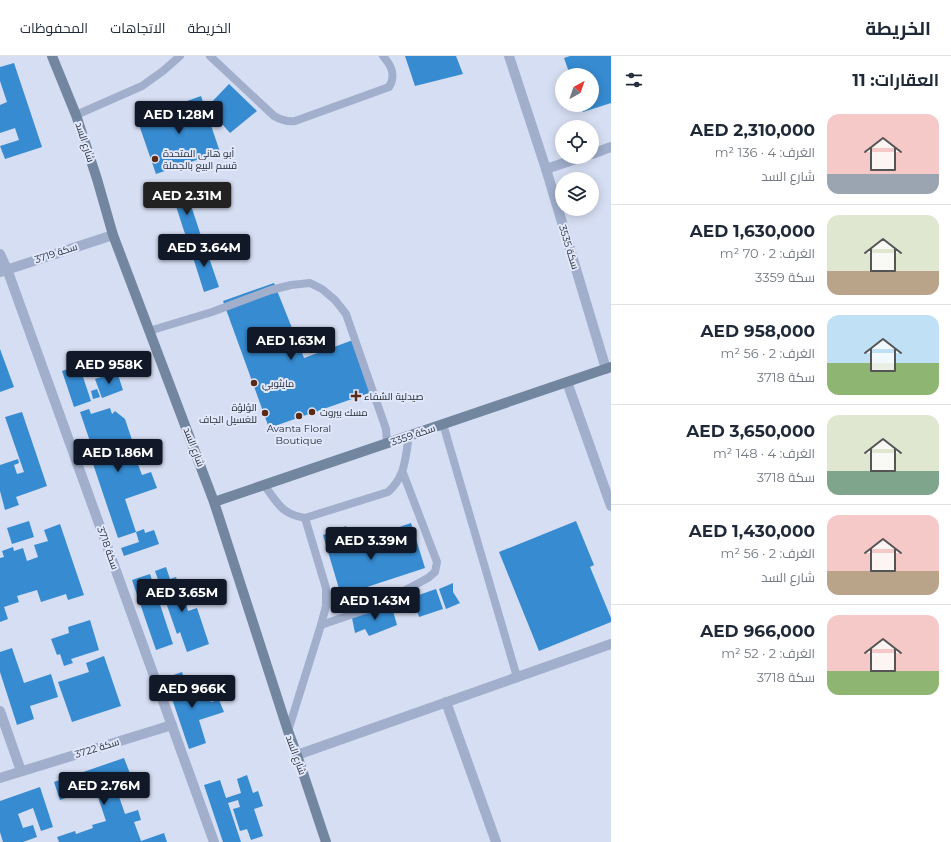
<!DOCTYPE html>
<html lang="ar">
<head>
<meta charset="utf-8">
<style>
  body { margin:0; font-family:Montserrat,Cairo,sans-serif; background:#f2f2f3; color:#1f2937; direction:rtl; height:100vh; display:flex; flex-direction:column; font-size:15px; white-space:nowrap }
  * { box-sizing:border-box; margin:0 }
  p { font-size:13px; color:#747a83 }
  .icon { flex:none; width:22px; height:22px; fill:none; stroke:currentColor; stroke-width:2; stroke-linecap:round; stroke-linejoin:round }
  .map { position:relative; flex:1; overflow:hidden; direction:ltr }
  .side { display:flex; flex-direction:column; background:#fff; width:340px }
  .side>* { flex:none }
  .needle { width:26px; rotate:40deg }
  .tools { position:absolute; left:555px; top:12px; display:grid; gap:8px }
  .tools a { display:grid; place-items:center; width:44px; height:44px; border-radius:50%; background:#fff; box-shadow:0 2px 10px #0003; font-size:20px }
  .price { position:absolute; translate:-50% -34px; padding:0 9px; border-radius:4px; background:#111827; color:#fff; font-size:13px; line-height:26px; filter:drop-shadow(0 1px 2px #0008) }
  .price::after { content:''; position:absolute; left:50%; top:24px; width:12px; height:9px; margin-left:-6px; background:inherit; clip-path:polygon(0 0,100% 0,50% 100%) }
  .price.on { background:#222; color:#fff }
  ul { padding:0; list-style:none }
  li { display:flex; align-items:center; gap:12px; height:100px; padding:0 12px }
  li+li { border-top:1px solid #e0e1e3 }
  li span { display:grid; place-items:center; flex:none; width:112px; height:80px; border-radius:12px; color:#555 }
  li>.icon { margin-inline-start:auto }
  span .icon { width:48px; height:48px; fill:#fffc; stroke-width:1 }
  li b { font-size:17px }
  h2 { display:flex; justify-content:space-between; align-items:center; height:48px; padding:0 12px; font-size:17px }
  header { display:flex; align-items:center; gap:24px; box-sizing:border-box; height:56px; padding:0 20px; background:#fff; border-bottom:1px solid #e0e1e3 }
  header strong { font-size:19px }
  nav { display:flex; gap:22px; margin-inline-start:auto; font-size:14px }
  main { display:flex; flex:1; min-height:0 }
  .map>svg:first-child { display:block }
  .building { fill:#368bd1 }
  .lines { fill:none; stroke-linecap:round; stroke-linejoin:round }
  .lane { stroke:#a1afcc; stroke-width:8 }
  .street { stroke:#a1afcc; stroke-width:10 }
  .secondary { stroke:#73869f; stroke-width:10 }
  .poi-dot { fill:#5a2a17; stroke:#e2e8fb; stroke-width:1.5 }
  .labels { text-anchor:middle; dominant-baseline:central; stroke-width:4; stroke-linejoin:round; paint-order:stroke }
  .street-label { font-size:10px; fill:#252d35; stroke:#e2e8fb }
  .poi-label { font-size:10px; fill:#252d35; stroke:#e2e8fb; text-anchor:start }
</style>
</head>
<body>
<header>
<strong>الخريطة</strong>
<nav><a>الخريطة</a><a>الاتجاهات</a><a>المحفوظات</a></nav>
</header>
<main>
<section class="side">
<h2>العقارات: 11<svg class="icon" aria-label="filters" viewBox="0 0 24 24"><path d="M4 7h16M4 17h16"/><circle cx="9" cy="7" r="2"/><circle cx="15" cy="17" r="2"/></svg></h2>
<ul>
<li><span style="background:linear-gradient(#f6c9c9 75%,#9aa5b1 0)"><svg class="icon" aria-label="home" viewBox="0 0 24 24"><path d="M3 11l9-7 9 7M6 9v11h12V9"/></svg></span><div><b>AED 2,310,000</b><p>الغرف: 4 · 136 m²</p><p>شارع السد</p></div></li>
<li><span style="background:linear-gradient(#dfe7d0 70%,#b9a48a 0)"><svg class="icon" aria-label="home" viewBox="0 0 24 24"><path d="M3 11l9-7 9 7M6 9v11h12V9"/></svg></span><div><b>AED 1,630,000</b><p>الغرف: 2 · 70 m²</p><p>سكة 3359</p></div></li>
<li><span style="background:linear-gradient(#bfe0f5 60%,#8fb573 0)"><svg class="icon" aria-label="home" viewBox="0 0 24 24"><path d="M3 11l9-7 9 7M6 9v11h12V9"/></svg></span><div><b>AED 958,000</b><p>الغرف: 2 · 56 m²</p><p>سكة 3718</p></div></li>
<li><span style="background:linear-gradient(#dfe7d0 70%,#7fa58c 0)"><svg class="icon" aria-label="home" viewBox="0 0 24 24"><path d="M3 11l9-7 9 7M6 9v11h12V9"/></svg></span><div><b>AED 3,650,000</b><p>الغرف: 4 · 148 m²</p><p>سكة 3718</p></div></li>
<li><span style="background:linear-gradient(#f6c9c9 70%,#b9a48a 0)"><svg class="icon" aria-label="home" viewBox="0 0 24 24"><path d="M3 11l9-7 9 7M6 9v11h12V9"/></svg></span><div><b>AED 1,430,000</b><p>الغرف: 2 · 56 m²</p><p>شارع السد</p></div></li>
<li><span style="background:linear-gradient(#f6c9c9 70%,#8fb573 0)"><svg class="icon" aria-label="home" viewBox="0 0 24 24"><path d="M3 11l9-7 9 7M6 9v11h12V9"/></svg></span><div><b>AED 966,000</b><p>الغرف: 2 · 52 m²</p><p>سكة 3718</p></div></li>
</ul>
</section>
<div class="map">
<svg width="611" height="786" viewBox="0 0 611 786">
  <rect width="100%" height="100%" fill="#d6def3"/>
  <g class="building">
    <path d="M 405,0 L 456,0 L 463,18 L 415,30 Z"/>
    <path d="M 570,0 L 611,0 L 611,47 L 583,56 L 581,49 L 592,49 L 592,19 L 570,19 L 564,2 Z"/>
    <path d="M 14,7 L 42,91 L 5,103 L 0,90 L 19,84 L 15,72 L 0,77 L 0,49 L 7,46 L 0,25 L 0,11 Z"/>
    <path d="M 229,28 L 257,55 L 230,77 L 207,51 Z"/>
    <path d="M 201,40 L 220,96 L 156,118 L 137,63 Z"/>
    <path d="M 187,137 L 201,180 L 187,184 L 173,141 Z"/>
    <path d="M 204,187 L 219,231 L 204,236 L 190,192 Z"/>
    <path d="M 274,227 L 304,302 L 353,284 L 372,336 L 269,372 L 223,245 Z"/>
    <path d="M 0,293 L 14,331 L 0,336 Z"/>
    <path d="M 79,309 L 91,345 L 74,351 L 62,315 Z"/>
    <path d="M 117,316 L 123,334 L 102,342 L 95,323 Z"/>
    <path d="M 97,333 L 100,341 L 93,343 L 91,335 Z"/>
    <path d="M 110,352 L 112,358 L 115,355 L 125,363 L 133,387 L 123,391 L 128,406 L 136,403 L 142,419 L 151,416 L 157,432 L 125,443 L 136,476 L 144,473 L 145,477 L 154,474 L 159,488 L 124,500 L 121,492 L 139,486 L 136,476 L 118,482 L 91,402 L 95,400 L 80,356 L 89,353 L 91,358 Z"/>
    <path d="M 22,356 L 47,430 L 16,441 L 19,449 L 5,454 L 0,435 L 0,409 L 18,403 L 19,407 L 14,409 L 17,418 L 24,416 L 5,361 Z"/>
    <path d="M 29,465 L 34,481 L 12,488 L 7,472 Z"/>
    <path d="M 576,465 L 594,509 L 590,511 L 611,562 L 611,566 L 539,595 L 499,496 Z"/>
    <path d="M 411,467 L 425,512 L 367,531 L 372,547 L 346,556 L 323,479 L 346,470 L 353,487 Z"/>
    <path d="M 60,468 L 84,539 L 68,544 L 66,538 L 41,546 L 37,534 L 17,540 L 19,546 L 4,551 L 8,563 L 0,566 L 0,502 L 4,501 L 2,495 L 13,491 L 14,495 L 23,492 L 27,505 L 38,501 L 34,489 L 48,485 L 44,474 Z"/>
    <path d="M 166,511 L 170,523 L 176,521 L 180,534 L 184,532 L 188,543 L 185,544 L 188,555 L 197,552 L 209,588 L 187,596 L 180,576 L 177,578 L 155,515 Z"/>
    <path d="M 150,518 L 173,588 L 156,594 L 132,524 Z"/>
    <path d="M 453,527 L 453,536 L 460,547 L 446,553 L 439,533 Z"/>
    <path d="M 436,533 L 443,553 L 419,561 L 413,541 Z"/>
    <path d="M 391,548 L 397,569 L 369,580 L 365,573 L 355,577 L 352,562 Z"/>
    <path d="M 90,564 L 99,594 L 71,603 L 73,607 L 64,610 L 60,598 L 57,599 L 51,583 L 69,577 L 68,571 Z"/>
    <path d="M 12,592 L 24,627 L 51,618 L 58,641 L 30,650 L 34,663 L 17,669 L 0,616 L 0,596 Z"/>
    <path d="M 104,600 L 121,650 L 72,666 L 58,626 L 89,616 L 86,607 Z"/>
    <path d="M 182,616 L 190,640 L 207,635 L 211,646 L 219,644 L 224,656 L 199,664 L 206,687 L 189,693 L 165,622 Z"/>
    <path d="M 124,702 L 131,720 L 114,726 L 125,758 L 138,754 L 141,764 L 134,766 L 141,785 L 164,777 L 167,786 L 59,786 L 57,781 L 75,775 L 76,778 L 93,772 L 92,769 L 106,765 L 95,732 L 60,744 L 54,726 Z"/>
    <path d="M 247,719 L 253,737 L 258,735 L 263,750 L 254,753 L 263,780 L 251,784 L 247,773 L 240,775 L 233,753 L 240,751 L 238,744 L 228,747 L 241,786 L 223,786 L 204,729 L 220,724 L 226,742 L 241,737 L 237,723 Z"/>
    <path d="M 40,731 L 53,771 L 41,775 L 33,752 L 18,758 L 23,772 L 33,769 L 37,781 L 23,786 L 3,786 L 0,776 L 0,745 Z"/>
  </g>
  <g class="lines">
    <g class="lane">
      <path d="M 210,0 L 274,60 C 281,64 287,66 295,65 L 389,31 C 396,20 392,10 383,0"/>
      <path d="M 76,59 L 142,30 L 163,15 L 180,0"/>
      <path d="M 149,275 L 212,256 L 271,234 L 291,229 L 310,227 L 322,233 L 335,244 L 346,258 L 386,373 L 387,388"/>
      <path d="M 443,368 L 517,621"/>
      <path d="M 264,429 C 278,447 281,458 305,462 L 388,436 C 406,420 405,402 409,380"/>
      <path d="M 321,569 L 374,551 L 428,522 L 435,516 L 437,506 L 403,417"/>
      <path d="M 288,675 L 321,569 L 326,550 L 326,532 L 305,462"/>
    </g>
    <g class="street">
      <path d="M 509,0 L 546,113 L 606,313"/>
      <path d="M 592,98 L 611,91"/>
      <path d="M 546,113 L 582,101"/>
      <path d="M 0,198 L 7,213 L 214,786"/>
      <path d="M 0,216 L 113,179"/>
      <path d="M 567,326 L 611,450"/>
      <path d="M 446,646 L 496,786"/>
      <path d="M 0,655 L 21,715"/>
      <path d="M 297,699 L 611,588"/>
      <path d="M 0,722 L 172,669"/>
    </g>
    <g class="secondary">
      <path d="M 52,0 L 76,59 L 97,123 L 113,179 L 214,446 L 288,675 L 297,699 L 326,786"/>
      <path d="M 214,446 L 611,311"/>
    </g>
  </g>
  <g class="poi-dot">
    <circle cx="155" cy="103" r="4"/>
    <circle cx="254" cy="327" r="4"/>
    <path d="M354 334h4v4h4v4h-4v4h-4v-4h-4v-4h4z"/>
    <circle cx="312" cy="356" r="4"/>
    <circle cx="265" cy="357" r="4"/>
    <circle cx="299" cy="360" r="4"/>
  </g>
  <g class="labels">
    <g class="street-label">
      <text transform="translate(85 86) rotate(72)">شارع السد</text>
      <text transform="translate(569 191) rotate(73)">سكة 3535</text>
      <text transform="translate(56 197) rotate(-18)">سكة 3719</text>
      <text transform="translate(413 379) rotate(-19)">سكة 3359</text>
      <text transform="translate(194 391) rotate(69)">شارع السد</text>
      <text transform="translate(108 492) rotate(70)">سكة 3718</text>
      <text transform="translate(97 692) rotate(-17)">سكة 3722</text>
      <text transform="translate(296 699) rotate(70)">شارع السد</text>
    </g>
    <g class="poi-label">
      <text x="163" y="97">أبو هانى المتحدة<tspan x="163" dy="12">قسم البيع بالجملة</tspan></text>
      <text x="262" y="327">مايثوبي</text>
      <text x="364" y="340">صيدلية الشفاء</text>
      <text x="257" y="351" text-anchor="end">الؤلؤة<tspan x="257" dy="12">للغسيل الجاف</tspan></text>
      <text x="320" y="356">مسك بيروت</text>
      <text x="299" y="372" text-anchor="middle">Avanta Floral<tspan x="299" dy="12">Boutique</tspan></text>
    </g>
  </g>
</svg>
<div class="tools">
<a><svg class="needle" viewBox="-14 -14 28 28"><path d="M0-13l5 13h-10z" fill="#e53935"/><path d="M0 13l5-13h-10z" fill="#747a83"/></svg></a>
<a><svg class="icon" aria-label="locate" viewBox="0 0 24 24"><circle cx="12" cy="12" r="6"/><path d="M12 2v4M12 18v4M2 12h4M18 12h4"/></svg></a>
<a><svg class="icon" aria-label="layers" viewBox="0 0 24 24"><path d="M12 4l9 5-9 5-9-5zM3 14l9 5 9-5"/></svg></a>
</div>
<b class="price" style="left:179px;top:79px">AED 1.28M</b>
<b class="price on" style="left:187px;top:160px">AED 2.31M</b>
<b class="price" style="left:204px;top:212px">AED 3.64M</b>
<b class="price" style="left:291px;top:305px">AED 1.63M</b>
<b class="price" style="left:109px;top:329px">AED 958K</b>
<b class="price" style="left:118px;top:417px">AED 1.86M</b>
<b class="price" style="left:371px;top:505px">AED 3.39M</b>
<b class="price" style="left:182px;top:557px">AED 3.65M</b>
<b class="price" style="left:375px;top:565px">AED 1.43M</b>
<b class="price" style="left:192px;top:653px">AED 966K</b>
<b class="price" style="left:104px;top:750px">AED 2.76M</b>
</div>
</main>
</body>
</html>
